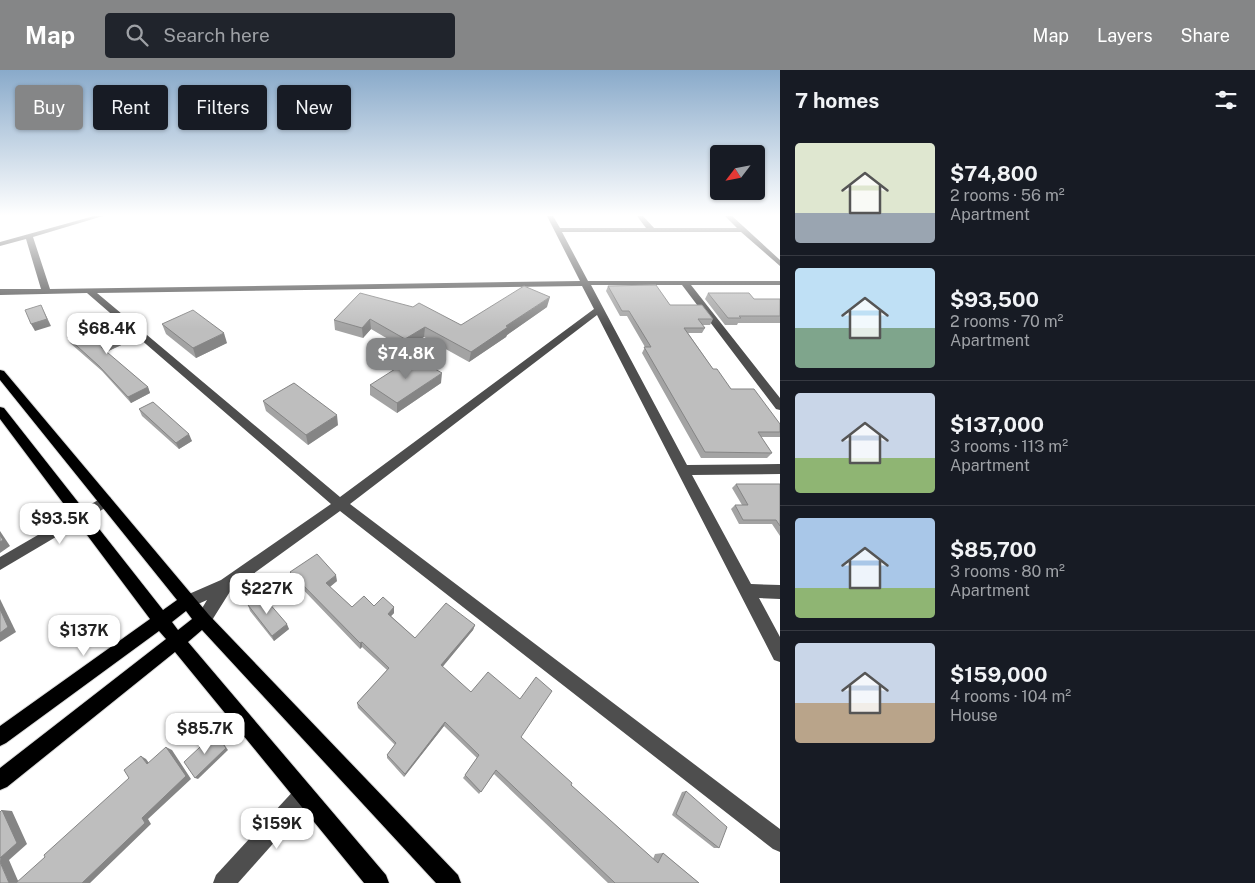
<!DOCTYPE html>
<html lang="en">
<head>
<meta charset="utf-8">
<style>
  body { margin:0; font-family:"Public Sans",sans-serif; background:#20242c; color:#f1f3f6; height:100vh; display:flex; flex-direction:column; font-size:19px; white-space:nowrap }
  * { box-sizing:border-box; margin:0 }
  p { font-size:16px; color:#9ea1a6 }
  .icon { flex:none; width:28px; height:28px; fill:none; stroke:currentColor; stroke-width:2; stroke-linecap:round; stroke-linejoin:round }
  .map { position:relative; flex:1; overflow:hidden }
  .sheet { display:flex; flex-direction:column; background:#171b24; width:475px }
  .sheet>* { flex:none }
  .hud { position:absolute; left:15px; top:15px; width:475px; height:45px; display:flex; gap:10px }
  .needle { width:32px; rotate:238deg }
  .tools { position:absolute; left:710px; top:75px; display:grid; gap:10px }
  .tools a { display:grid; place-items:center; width:55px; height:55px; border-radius:5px; background:#171b24; box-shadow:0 1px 4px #0004; font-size:25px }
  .price { position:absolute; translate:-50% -42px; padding:0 11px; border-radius:10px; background:#fff; color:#222; font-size:16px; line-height:32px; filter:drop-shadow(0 1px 2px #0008) }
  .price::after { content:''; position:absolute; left:50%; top:30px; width:15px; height:11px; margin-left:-8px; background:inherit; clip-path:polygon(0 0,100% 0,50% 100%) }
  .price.active { background:#858687; color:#fff }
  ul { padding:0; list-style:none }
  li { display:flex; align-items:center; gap:15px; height:125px; padding:0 15px }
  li+li { border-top:1px solid #363941 }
  li span { display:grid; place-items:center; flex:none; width:140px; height:100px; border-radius:5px; color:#555 }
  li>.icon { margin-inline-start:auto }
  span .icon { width:60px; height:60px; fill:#fffc; stroke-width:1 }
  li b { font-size:21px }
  h2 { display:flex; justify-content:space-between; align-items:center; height:60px; padding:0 15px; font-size:21px }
  .chip { padding:0 18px; border-radius:5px; background:#171b24; box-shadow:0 1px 4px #0004; font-size:18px; line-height:45px }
  .chip.active { background:#858687; color:#fff }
  header { display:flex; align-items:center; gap:30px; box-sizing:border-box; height:70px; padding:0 25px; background:#858687; color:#fff }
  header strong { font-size:24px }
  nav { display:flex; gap:28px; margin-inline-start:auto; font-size:18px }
  .search { width:350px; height:45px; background:#20242c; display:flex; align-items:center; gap:12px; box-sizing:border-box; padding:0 18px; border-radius:5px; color:#9ea1a6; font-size:19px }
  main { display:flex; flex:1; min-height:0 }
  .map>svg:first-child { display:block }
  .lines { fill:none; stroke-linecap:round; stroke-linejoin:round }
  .major-casing { stroke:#dbdbdb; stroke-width:2 }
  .minor { fill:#4e4e4e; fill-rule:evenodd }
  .major { fill:#000; fill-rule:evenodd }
  .wall { fill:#a3a3a3 }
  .shaded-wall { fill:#858585 }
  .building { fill:#bebebe; stroke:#858585 }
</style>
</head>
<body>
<header>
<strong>Map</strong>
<div class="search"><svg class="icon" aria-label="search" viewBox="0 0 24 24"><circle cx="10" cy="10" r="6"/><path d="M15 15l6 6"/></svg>Search here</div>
<nav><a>Map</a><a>Layers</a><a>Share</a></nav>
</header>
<main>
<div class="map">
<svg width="780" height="813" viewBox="0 0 780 813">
  <rect width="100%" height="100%" fill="#fff"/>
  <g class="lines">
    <defs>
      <path id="major" d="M 0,300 L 4,301 L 209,545 L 458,805 L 461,813 L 436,813 L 202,560 L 188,572 L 386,805 L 389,813 L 364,813 L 175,582 L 7,717 L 0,720 L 0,698 L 166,569 L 159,561 L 6,673 L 0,676 L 0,656 L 150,549 L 0,349 L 0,337 L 4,338 L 163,540 L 177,530 L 0,310 ZM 186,541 L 192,549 L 178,560 L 172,552 Z"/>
    </defs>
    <use href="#major" class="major-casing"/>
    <g class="minor">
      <path d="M 94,146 L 103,146 L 33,167 L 50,219 L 580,211 L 547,146 L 553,146 L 560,158 L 646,158 L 637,146 L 643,146 L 654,158 L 737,158 L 725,146 L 732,146 L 780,190 L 780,196 L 741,162 L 562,162 L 588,211 L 780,211 L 780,215 L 691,215 L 780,328 L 780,340 L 776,339 L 682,215 L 591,215 L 687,395 L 780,394 L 780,404 L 692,405 L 751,514 L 780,515 L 780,529 L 759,528 L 780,567 L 780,592 L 774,590 L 597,245 L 350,434 L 780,759 L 780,782 L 773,779 L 340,441 L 231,520 L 209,555 L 203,557 L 197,555 L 195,550 L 207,530 L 187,539 L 182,537 L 179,532 L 182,527 L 221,510 L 331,434 L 87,223 L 0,225 L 0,219 L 41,219 L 26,169 L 0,176 L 0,172 ZM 582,216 L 594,239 L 340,427 L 97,223 Z"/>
      <path d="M 105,426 L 110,427 L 112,431 L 110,435 L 0,500 L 0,487 Z"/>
      <path d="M 304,714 L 311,717 L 314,724 L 311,731 L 238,813 L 213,813 L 216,805 L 297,717 Z"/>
    </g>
    <use href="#major" class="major"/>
  </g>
  <g class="wall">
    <path d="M 608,216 L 713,249 L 710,255 L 702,255 L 705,258 L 702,263 L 688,263 L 713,299 L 731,319 L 780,354 L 780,367 L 761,367 L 772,383 L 767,388 L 701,388 L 642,283 L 645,277 L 627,246 L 620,246 L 606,221 Z"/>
    <path d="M 360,223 L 461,255 L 547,237 L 507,265 L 506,267 L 469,292 L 424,267 L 405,279 L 371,259 L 363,268 L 335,260 L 334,250 Z"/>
    <path d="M 708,223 L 754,229 L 780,229 L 780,253 L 738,253 L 737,255 L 725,255 L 705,229 Z"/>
    <path d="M 162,254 L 227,273 L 196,288 L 166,264 Z"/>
    <path d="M 67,267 L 130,271 L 106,282 L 148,317 L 150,323 L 131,333 L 102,301 L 70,273 Z"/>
    <path d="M 441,313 L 397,343 L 370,325 L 370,315 Z"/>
    <path d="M 263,331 L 338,355 L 308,375 L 266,341 Z"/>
    <path d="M 139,339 L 192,371 L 179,379 L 142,346 Z"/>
    <path d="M 736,414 L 780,414 L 780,466 L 772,454 L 739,454 L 731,439 L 735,435 L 742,435 L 732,418 Z"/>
    <path d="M 290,502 L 337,511 L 330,517 L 352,537 L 374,536 L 394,537 L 394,543 L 391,546 L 415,568 L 475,555 L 473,560 L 442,597 L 521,667 L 571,715 L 653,789 L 655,784 L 663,783 L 699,813 L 608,813 L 494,704 L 479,724 L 463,708 L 477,688 L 444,656 L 404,707 L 387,688 L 387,685 L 395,675 L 358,638 L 357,633 L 387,600 L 362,577 L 360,579 L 292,508 Z"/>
    <path d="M 248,535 L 289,559 L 274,571 L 250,541 Z"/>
    <path d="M 686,721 L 719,778 L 714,778 L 672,745 L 682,722 Z"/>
  </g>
  <g class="shaded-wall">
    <path d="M 550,227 L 547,237 L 507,265 L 506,267 L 469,292 L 471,282 L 506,256 Z"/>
    <path d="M 41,235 L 51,256 L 35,261 L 31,254 Z"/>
    <path d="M 370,249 L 371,259 L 363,268 L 362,258 Z"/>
    <path d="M 425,257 L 424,267 L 405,279 L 405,269 Z"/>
    <path d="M 224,263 L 227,273 L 196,288 L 193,278 Z"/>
    <path d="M 128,265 L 130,271 L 104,283 L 101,277 Z"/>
    <path d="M 442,303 L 441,313 L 397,343 L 397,333 Z"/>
    <path d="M 148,317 L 150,323 L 131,333 L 128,327 Z"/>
    <path d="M 337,345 L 338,355 L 308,375 L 306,365 Z"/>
    <path d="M 189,364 L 192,371 L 179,379 L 176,373 Z"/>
    <path d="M 0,461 L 10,476 L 0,483 Z"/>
    <path d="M 336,505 L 337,511 L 327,519 L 326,513 Z"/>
    <path d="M 0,529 L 16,562 L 0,572 Z"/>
    <path d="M 394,537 L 394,543 L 388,549 L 388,544 Z"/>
    <path d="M 287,554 L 289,559 L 274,571 L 272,566 Z"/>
    <path d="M 475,555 L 473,560 L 440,600 L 441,595 Z"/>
    <path d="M 362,572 L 362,577 L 360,579 L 360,573 Z"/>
    <path d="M 445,652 L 444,656 L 404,707 L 405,704 Z"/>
    <path d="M 215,663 L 228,680 L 198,709 L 195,708 Z"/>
    <path d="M 166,677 L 172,680 L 191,709 L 148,749 L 151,754 L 90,813 L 82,813 L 142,748 Z"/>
    <path d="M 141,686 L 146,689 L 152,697 L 147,694 Z"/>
    <path d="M 2,740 L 12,741 L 27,774 L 9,790 L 19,813 L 9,813 L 0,792 Z"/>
  </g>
  <g class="building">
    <path d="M 656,215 L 670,235 L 702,235 L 713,249 L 698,249 L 705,258 L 684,258 L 713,299 L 717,299 L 731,319 L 754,319 L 780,354 L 780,362 L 758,362 L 772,383 L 705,382 L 644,277 L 651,277 L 629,241 L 622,241 L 608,216 Z"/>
    <path d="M 524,216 L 550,227 L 506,256 L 508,257 L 471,282 L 425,257 L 405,269 L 370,249 L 362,258 L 334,250 L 360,223 L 413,237 L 419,233 L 461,255 Z"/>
    <path d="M 708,223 L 749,223 L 754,229 L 780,229 L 780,246 L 739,246 L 741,248 L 728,248 Z"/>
    <path d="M 41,235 L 47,249 L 31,254 L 25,240 Z"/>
    <path d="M 193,240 L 224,263 L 193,278 L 162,254 Z"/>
    <path d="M 108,250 L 128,265 L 101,277 L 148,317 L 128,327 L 99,296 L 67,267 Z"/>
    <path d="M 414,287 L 442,303 L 397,333 L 370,315 Z"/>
    <path d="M 294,313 L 337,345 L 306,365 L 263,331 Z"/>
    <path d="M 153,332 L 189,364 L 176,373 L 139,339 Z"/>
    <path d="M 736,414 L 780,414 L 780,456 L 776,450 L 743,450 L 735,435 L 748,435 Z"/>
    <path d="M 0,465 L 3,470 L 0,472 Z"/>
    <path d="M 317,484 L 336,505 L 326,513 L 352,537 L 364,526 L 374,536 L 383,527 L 394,537 L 388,544 L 415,568 L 446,533 L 475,555 L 441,595 L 471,622 L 488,602 L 520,629 L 536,607 L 552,621 L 521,667 L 572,713 L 571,715 L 658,793 L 663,783 L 699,813 L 615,813 L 496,700 L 481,722 L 465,705 L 479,685 L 445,652 L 405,704 L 387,685 L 396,673 L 357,633 L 389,598 L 362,572 L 360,573 L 290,502 Z"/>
    <path d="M 262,525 L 287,554 L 272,566 L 248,535 Z"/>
    <path d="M 0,539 L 8,557 L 0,563 Z"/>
    <path d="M 215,663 L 226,678 L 195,708 L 184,692 Z"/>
    <path d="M 166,677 L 186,706 L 142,748 L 145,753 L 82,813 L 16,813 L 45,787 L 44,785 L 129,708 L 124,700 L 141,686 L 147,694 Z"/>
    <path d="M 686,721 L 727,757 L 719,778 L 676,744 Z"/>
    <path d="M 2,740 L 17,773 L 0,788 L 0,742 Z"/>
    <path d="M 0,792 L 9,813 L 0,813 Z"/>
  </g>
  <linearGradient id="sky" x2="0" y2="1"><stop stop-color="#89aaca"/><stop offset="0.56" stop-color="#fff"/><stop offset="1" stop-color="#fff" stop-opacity="0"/></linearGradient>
  <rect width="780" height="259" fill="url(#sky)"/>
</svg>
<div class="tools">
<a><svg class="needle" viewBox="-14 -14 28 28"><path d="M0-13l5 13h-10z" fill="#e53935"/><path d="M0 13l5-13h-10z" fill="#9ea1a6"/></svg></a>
</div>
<b class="price" style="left:107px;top:285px">$68.4K</b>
<b class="price active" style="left:406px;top:310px">$74.8K</b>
<b class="price" style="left:60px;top:475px">$93.5K</b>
<b class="price" style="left:267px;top:545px">$227K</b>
<b class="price" style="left:84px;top:587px">$137K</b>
<b class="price" style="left:205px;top:685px">$85.7K</b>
<b class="price" style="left:277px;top:780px">$159K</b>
<div class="hud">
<a class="chip active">Buy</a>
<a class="chip">Rent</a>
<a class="chip">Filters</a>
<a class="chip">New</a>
</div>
</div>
<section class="sheet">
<h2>7 homes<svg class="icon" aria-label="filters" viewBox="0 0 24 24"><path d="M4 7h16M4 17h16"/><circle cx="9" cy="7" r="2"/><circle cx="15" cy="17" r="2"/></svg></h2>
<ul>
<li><span style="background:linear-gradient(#dfe7d0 70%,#9aa5b1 0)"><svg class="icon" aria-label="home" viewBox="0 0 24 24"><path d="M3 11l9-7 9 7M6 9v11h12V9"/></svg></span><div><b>$74,800</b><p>2 rooms · 56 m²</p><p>Apartment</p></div></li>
<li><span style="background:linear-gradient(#bfe0f5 60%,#7fa58c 0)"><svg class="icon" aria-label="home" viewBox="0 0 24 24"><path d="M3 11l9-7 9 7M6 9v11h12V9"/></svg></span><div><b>$93,500</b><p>2 rooms · 70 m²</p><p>Apartment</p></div></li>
<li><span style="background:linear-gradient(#c9d6e8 65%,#8fb573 0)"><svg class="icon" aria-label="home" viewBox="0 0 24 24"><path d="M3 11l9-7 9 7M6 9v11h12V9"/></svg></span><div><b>$137,000</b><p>3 rooms · 113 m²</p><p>Apartment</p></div></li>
<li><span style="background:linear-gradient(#a9c7e8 70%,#8fb573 0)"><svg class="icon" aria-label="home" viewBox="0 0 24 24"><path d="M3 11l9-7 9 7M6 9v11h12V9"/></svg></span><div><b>$85,700</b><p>3 rooms · 80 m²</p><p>Apartment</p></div></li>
<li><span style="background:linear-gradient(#c9d6e8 60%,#b9a48a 0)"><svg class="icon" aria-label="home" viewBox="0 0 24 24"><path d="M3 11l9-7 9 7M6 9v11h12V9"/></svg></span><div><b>$159,000</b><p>4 rooms · 104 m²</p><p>House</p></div></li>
</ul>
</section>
</main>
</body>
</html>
